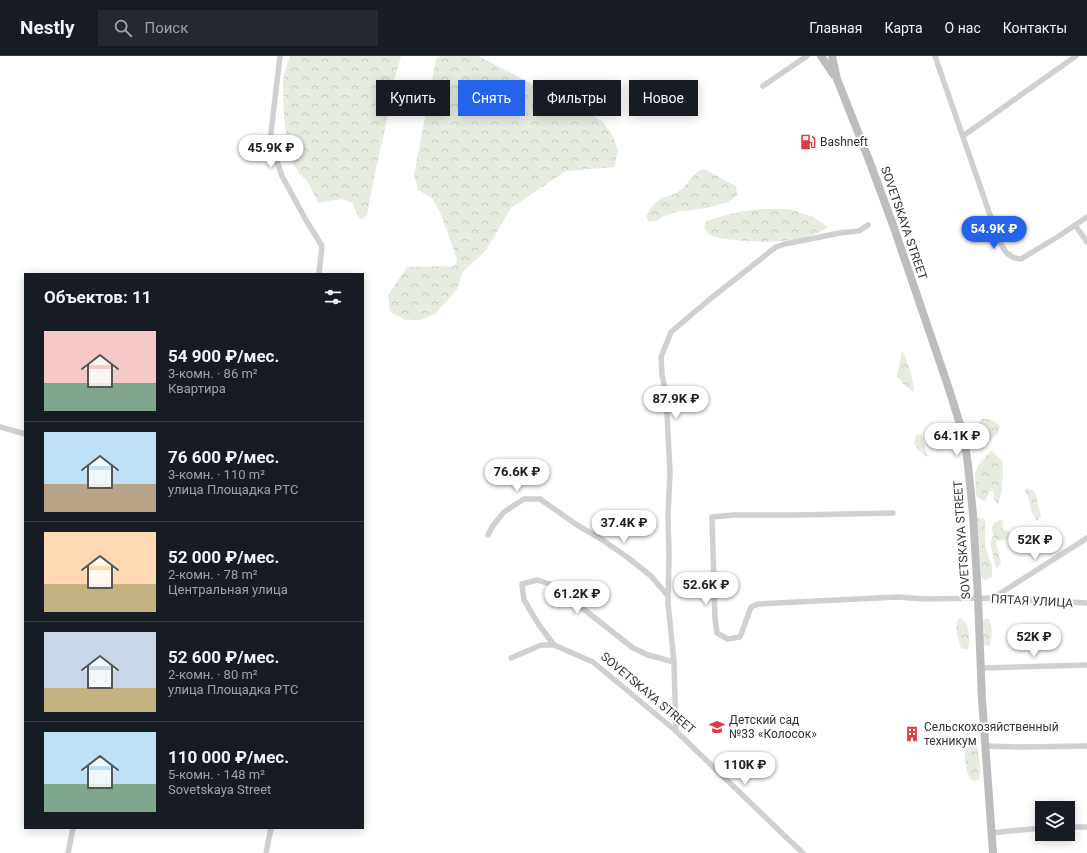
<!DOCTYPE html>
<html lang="ru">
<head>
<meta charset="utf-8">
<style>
  body { margin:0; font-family:Roboto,sans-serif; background:#242831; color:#f1f3f6; height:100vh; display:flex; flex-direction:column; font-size:15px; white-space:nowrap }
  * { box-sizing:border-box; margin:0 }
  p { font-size:13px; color:#9ea1a6 }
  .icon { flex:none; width:22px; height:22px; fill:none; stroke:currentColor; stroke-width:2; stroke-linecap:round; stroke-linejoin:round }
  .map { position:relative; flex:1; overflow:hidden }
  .sheet { position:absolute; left:24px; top:217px; width:340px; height:556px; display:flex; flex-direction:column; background:#171b24; border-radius:0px; box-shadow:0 2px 10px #0003 }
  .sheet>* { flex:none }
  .hud { position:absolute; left:376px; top:24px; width:380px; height:36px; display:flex; gap:8px }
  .buttons { position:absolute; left:1035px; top:745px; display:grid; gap:8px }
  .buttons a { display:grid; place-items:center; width:40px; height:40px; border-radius:0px; background:#171b24; box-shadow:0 2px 10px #0003; font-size:20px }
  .price { position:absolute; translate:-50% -34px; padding:0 9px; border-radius:14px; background:#fff; color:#222; font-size:13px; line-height:26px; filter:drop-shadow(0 1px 2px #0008) }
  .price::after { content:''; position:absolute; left:50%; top:24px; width:12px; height:9px; margin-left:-6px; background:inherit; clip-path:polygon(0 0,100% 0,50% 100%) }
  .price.current { background:#2563eb; color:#fff }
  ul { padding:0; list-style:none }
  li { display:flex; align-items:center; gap:12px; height:100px; padding:0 20px }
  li+li { border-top:1px solid #363941 }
  li span { display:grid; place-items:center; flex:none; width:112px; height:80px; border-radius:0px; color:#555 }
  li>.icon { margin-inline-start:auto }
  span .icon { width:48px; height:48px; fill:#fffc; stroke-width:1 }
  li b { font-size:17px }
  h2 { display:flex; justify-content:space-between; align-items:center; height:48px; padding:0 20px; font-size:17px }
  .tag { padding:0 14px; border-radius:0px; background:#171b24; box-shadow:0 2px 10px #0003; font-size:14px; line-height:36px }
  .tag.current { background:#2563eb; color:#fff }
  header { display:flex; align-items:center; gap:24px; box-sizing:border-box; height:56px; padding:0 20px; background:#171b24; border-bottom:1px solid #363941 }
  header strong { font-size:19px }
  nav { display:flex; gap:22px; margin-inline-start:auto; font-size:14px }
  .search { width:280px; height:36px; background:#242831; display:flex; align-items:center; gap:10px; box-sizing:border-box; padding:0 14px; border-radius:0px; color:#9ea1a6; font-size:15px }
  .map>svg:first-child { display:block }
  .forest { fill:url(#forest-crowns) }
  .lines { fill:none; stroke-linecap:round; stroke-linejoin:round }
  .minor { stroke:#d0d0d0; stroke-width:5.5 }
  .secondary { stroke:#bdbdbd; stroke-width:8 }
  .labels { text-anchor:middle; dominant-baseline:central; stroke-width:4; stroke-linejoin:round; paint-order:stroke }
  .poi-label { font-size:12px; fill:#333; stroke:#fff; text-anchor:start }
  .street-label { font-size:12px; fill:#333; stroke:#fff }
</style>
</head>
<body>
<header>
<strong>Nestly</strong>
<div class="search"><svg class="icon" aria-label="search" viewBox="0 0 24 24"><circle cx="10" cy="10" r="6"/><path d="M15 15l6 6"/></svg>Поиск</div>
<nav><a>Главная</a><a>Карта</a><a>О нас</a><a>Контакты</a></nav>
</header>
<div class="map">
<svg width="1087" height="797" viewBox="0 0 1087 797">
  <defs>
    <pattern id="forest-crowns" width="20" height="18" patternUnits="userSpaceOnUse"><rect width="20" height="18" fill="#e6ecdf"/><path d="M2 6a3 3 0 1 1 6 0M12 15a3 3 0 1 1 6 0" fill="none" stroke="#c6cbc0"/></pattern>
  </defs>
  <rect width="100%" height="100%" fill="#fff"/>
  <g class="forest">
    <path d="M 290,0 L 401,0 L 391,35 L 388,59 L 374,122 L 367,159 L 361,164 L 357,158 L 353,147 L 341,143 L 318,147 L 308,126 L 299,117 L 293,107 L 289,96 L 284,61 L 283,26 L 285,15 Z"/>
    <path d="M 440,0 L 478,0 L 589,57 L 603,66 L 613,80 L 618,95 L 614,111 L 566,115 L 511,152 L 486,194 L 462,217 L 457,233 L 435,258 L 420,264 L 405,264 L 390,256 L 388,239 L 407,211 L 455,210 L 457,203 L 440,156 L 432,142 L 418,134 L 414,119 L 436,3 Z"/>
    <path d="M 704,113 L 736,130 L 737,140 L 728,146 L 707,152 L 676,156 L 666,159 L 658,164 L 649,166 L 646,160 L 652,150 L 661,142 L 675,138 L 683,132 L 698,115 Z"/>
    <path d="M 763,153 L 789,153 L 811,160 L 828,171 C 803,188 765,187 736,184 C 728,183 712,183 707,176 C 706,175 705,173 704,171 L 707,165 C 725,159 743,154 763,153 Z"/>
    <path d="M 902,294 C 908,308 913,321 914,336 L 904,329 L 897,320 Z"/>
    <path d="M 982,363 L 991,363 L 1000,370 L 997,378 L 990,385 L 981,384 L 975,374 L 978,367 Z"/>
    <path d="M 921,378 L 928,401 L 919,395 L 914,387 L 916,379 Z"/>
    <path d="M 991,394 L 1003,406 L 1002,434 L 998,449 L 994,443 L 993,434 L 989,436 L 985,446 L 976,440 L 975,417 L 978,410 Z"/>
    <path d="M 1027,432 L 1035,436 L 1041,460 L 1037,465 L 1031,455 L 1028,440 L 1025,435 Z"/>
    <path d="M 977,461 L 985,463 L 985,490 L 992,510 L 992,521 L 985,525 L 981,520 L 979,486 L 977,465 Z"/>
    <path d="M 1002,463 L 1003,474 L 1012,477 L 1015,482 L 996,485 L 1001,508 L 996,512 L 990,487 L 993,480 L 992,471 L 994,467 Z"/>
    <path d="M 959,562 C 961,563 963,563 965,565 C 969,570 970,588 968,594 L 961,592 C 959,583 953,570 959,562 Z"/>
    <path d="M 985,563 L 989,563 C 993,572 992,580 990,590 L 984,589 L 982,581 L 985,576 L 982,566 Z"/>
    <path d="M 974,684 L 977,686 C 978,698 982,712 979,723 L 975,725 L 970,723 C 965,711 963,699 967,687 Z"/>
  </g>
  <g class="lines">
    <g class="minor">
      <path d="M 280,0 L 270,85 L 282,120 L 306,164 L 322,190 L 319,218"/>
      <path d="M 935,0 L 998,182 C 1004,194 1006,201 1021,203 L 1059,180 L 1087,161"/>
      <path d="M 763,30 L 807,0"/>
      <path d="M 963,80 L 1076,0"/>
      <path d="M 1075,169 L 1087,186"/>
      <path d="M 0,371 L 25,378"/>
      <path d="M 893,457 L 798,459 L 734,459 L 712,461 L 715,563 L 717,577 L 728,583 L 740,581 L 751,551 L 758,548 L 898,541 L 925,543 L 992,542 L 1087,547"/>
      <path d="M 488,479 L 492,471 L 504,456 L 524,443 L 540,443 L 577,469 L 601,483 L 627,501 L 651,520 L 668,540"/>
      <path d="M 993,542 L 1087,482"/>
      <path d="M 554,589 L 539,569 L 524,544 L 522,528 L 537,524 L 553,529 L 633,592 L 648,599 L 674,606"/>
      <path d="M 511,602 L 541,589 L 554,589 L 593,606 L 676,675 L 788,783 L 803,797"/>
      <path d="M 981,612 L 1087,609"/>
      <path d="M 676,675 L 674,606 L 668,547 L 669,499 L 668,459 L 670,417 L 666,338 L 662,319 L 661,301 L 671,276 L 710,243 L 776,191 L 785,188 L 840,177 L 859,175 L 868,169"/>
      <path d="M 985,690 L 1021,691 L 1087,690"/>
      <path d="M 1068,771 L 1087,771"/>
      <path d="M 992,777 L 1010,775 L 1042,772"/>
      <path d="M 68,797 L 73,772"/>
      <path d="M 266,797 L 271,772"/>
    </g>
    <g class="secondary">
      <path d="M 821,0 L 834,19"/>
      <path d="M 832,0 L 837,23 L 869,104 L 893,169 L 948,330 L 964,381 L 968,409 L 973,458 L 978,542 L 982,643 L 993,797"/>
    </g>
  </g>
  <defs>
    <symbol id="fuel-bare" viewBox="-9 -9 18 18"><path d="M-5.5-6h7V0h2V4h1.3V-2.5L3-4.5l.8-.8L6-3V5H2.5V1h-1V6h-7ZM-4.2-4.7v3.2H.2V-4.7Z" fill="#e63946" stroke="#fff" stroke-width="2.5" paint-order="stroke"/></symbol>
    <symbol id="school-bare" viewBox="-9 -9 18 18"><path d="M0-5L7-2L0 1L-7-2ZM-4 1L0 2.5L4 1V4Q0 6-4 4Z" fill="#e63946" stroke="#fff" stroke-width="2.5" paint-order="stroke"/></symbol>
    <symbol id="building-bare" viewBox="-9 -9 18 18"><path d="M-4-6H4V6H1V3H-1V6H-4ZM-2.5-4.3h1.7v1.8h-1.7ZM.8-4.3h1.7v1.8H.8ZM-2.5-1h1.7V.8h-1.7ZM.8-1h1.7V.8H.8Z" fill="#e63946" stroke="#fff" stroke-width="2.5" paint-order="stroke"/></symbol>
  </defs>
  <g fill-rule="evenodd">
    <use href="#fuel-bare" x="797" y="75" width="22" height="22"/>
    <use href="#school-bare" x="706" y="660" width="22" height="22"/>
    <use href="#building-bare" x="901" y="667" width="22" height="22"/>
  </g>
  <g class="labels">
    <g class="poi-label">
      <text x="820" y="86">Bashneft</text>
      <text x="729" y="664">Детский сад<tspan x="729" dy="14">№33 «Колосок»</tspan></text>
      <text x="924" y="671">Сельскохозяйственный<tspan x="924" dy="14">техникум</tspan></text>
    </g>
    <g class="street-label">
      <text transform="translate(904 167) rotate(71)">SOVETSKAYA STREET</text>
      <text transform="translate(962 484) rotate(-94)">SOVETSKAYA STREET</text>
      <text transform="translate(1032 545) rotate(3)">ПЯТАЯ УЛИЦА</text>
      <text transform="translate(648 637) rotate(40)">SOVETSKAYA STREET</text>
    </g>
  </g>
</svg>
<div class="buttons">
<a><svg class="icon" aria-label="layers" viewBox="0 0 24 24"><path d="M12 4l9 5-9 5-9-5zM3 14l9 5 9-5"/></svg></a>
</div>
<b class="price" style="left:271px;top:113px">45.9K ₽</b>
<b class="price current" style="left:994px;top:194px">54.9K ₽</b>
<b class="price" style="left:676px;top:364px">87.9K ₽</b>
<b class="price" style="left:957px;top:401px">64.1K ₽</b>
<b class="price" style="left:517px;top:437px">76.6K ₽</b>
<b class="price" style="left:624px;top:488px">37.4K ₽</b>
<b class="price" style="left:1035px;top:505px">52K ₽</b>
<b class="price" style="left:706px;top:550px">52.6K ₽</b>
<b class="price" style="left:577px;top:559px">61.2K ₽</b>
<b class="price" style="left:1034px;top:602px">52K ₽</b>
<b class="price" style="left:745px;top:730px">110K ₽</b>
<div class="hud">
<a class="tag">Купить</a>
<a class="tag current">Снять</a>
<a class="tag">Фильтры</a>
<a class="tag">Новое</a>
</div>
<section class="sheet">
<h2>Объектов: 11<svg class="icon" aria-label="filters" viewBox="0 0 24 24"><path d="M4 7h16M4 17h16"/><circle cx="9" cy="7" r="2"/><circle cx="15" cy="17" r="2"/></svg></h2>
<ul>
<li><span style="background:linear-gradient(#f6c9c9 65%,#7fa58c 0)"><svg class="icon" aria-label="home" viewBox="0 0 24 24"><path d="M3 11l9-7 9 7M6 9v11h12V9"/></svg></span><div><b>54 900 ₽/мес.</b><p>3-комн. · 86 m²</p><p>Квартира</p></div></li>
<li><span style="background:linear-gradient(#bfe0f5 65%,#b9a48a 0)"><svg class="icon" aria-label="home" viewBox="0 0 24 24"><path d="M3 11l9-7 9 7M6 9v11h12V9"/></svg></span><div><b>76 600 ₽/мес.</b><p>3-комн. · 110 m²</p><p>улица Площадка РТС</p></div></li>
<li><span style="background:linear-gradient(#ffd9b3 65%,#c2b280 0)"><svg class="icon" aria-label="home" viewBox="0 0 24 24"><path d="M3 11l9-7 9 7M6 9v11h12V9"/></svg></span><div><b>52 000 ₽/мес.</b><p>2-комн. · 78 m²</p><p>Центральная улица</p></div></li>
<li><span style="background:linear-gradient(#c9d6e8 70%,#c2b280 0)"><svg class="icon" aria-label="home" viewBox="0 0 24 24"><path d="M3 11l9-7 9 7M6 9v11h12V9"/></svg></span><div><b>52 600 ₽/мес.</b><p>2-комн. · 80 m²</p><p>улица Площадка РТС</p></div></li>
<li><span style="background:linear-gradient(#bfe0f5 65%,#7fa58c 0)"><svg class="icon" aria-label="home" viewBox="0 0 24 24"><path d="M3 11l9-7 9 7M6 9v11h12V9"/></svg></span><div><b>110 000 ₽/мес.</b><p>5-комн. · 148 m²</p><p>Sovetskaya Street</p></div></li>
</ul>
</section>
</div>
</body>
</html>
